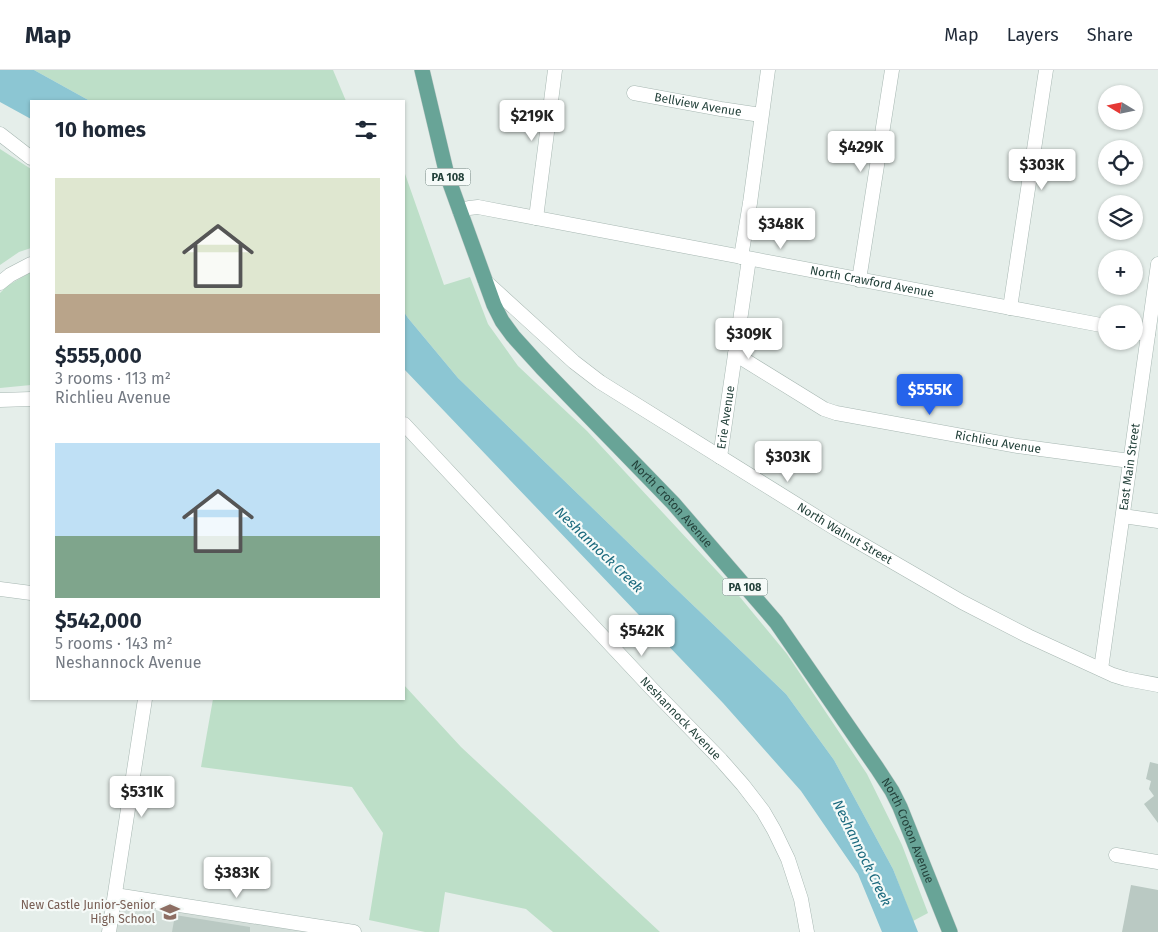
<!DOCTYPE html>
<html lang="en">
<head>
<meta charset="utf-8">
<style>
  body { margin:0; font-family:"Fira Sans",sans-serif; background:#f2f2f3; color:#1f2937; height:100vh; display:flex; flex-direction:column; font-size:19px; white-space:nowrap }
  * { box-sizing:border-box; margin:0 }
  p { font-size:16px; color:#747a83 }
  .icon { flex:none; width:28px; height:28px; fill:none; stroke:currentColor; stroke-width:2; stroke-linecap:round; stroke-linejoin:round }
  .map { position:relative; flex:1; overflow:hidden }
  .details { position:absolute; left:30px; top:30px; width:375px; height:600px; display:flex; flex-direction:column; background:#fff; border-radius:0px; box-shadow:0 1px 4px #0004 }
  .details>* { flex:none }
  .needle { width:32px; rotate:280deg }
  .buttons { position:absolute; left:1098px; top:15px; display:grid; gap:10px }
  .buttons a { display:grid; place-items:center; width:45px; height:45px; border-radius:50%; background:#fff; box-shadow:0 1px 4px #0004; font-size:25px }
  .price { position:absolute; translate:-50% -42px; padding:0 11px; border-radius:5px; background:#fff; color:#222; font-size:16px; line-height:32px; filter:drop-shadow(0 1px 2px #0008) }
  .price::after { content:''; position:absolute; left:50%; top:30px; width:15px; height:11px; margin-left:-8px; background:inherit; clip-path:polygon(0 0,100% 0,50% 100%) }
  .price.current { background:#2563eb; color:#fff }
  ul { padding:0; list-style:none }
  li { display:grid; align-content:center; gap:10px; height:265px; padding:0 25px }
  li span { display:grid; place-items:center; height:155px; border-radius:0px; color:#555 }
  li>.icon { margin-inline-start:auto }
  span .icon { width:90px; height:90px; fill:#fffc; stroke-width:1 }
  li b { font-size:21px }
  h2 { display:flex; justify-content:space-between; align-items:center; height:60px; padding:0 25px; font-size:21px }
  header { display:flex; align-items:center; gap:30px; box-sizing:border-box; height:70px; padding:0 25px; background:#fff; border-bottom:1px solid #e0e1e3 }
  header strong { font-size:24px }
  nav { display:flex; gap:28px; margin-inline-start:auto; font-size:18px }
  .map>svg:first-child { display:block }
  .built { fill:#d3ded9 }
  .green { fill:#bddfc8 }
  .water { fill:#8cc6d3 }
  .building { fill:#bac9c3 }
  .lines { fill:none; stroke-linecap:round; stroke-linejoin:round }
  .minor-casing { stroke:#a7b7b2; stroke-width:15 }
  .primary-casing { stroke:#c1cac8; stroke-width:16 }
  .minor { stroke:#fff; stroke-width:14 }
  .primary { stroke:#68a497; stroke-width:15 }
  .labels { text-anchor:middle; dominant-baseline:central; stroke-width:4.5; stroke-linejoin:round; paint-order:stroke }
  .shield { fill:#f5faf8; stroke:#627873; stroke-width:1 }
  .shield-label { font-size:11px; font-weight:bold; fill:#23413a }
  .street-label { font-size:12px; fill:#23413a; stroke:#f5faf8 }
  .education-label { font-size:12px; fill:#785e54; stroke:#f5faf8; text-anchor:end }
  .water-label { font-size:14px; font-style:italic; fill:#1b6a7e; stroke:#f5faf8 }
</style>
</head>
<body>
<header>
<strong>Map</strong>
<nav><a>Map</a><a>Layers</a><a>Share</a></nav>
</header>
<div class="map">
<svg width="1158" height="862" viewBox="0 0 1158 862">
  <rect width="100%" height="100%" fill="#e5eeea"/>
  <path class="built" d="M 115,825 L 354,862 L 110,862 Z"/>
  <g class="green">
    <path d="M 34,0 L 333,0 L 346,31 L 90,31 Z"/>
    <path d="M 0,79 L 31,99 L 31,178 L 19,182 L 0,195 Z"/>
    <path d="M 404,101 L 444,215 L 470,207 L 488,254 L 518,296 L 587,361 L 730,515 L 787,584 L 867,704 L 902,775 L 928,843 L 913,851 L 893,799 L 834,690 L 786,624 L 672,515 L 458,308 L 408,248 L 404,242 Z"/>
    <path d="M 31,202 L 31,315 L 0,318 L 0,223 L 7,216 Z"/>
    <path d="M 404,615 L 461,677 L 660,862 L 553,862 L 526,839 L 445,822 L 439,862 L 425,862 L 369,850 L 383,763 L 352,717 L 201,697 L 213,629 L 404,629 Z"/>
  </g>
  <g class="water">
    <path d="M 0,0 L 34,0 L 90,31 L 31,31 L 31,49 L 0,32 Z"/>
    <path d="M 404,242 L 408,248 L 458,308 L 672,515 L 786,624 L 834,690 L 893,799 L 918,862 L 882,862 L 858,804 L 801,721 L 723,633 L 404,299 Z"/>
  </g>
  <g class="building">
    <path d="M 1150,692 L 1158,694 L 1158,753 L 1144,734 L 1154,726 L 1149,719 L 1151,711 L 1146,709 Z"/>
    <path d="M 1131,815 L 1158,820 L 1158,862 L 1122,862 Z"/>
    <path d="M 175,845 L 250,857 L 250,862 L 172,862 Z"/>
  </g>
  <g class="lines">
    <defs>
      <g id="minor">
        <path id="s1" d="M 634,23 L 721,39 L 761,45"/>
        <path d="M 0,64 L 31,88"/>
        <path id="s2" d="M 460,142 L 469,138 L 478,137 L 1106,256"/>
        <path d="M 536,148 L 555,0"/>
        <path d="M 741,187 L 750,133 L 768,0"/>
        <path d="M 859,210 L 892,0"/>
        <path id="s3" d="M 485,211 L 574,292 L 600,312 L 836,459 L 962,532 L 1028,566 L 1113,605 L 1126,609 L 1158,615"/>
        <path d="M 0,213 L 10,205 L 31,194"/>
        <path d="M 1010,238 L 1046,0"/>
        <path d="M 1134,262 L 1148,264"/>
        <path id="s4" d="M 735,284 L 824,339 L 836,343 L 1018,376 L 1130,391"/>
        <path d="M 0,330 L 31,329"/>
        <path id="s5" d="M 404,354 L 652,619 L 721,690 L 743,715 L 763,741 L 774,760 L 788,789 L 801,829 L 807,862"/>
        <path id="s6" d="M 720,387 L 749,189"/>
        <path d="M 1123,446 L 1158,451"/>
        <path d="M 0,519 L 31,523"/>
        <path id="s7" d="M 1101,599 L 1158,194"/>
        <path d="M 1116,785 L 1158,792"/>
        <path d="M 115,825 L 354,862"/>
        <path d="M 109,862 L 145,629"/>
      </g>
      <g id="primary">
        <path id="s8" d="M 422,0 L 447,105 L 494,235 L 502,251 L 513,266 L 542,298 L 673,433 L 776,552 L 877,698 L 892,721 L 900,737 L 950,862"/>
      </g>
    </defs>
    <use href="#minor" class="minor-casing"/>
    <use href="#primary" class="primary-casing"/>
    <use href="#minor" class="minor"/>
    <use href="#primary" class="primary"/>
  </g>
  <defs>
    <symbol id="school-bare" viewBox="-9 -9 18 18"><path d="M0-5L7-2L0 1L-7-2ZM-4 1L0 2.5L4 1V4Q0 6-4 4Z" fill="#8d6e63" stroke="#f5faf8" stroke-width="2.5" paint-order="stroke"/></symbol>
  </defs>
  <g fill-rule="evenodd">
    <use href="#school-bare" x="156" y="828" width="28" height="28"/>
  </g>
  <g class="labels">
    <g class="shield">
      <rect x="425.5" y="98.5" width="45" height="17" rx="4"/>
      <rect x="722.5" y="508.5" width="45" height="17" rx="4"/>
    </g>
    <g class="shield-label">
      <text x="448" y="107">PA 108</text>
      <text x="745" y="517">PA 108</text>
    </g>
    <g class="street-label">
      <text stroke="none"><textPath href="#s1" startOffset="65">Bellview Avenue</textPath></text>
      <text stroke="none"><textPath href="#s2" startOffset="420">North Crawford Avenue</textPath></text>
      <text stroke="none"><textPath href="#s6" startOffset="40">Erie Avenue</textPath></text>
      <text stroke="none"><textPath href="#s4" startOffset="282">Richlieu Avenue</textPath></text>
      <text stroke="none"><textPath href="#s7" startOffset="204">East Main Street</textPath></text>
      <text stroke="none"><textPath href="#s8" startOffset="514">North Croton Avenue</textPath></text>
      <text stroke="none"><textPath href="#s3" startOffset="441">North Walnut Street</textPath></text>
      <text stroke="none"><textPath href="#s5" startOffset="404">Neshannock Avenue</textPath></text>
      <text stroke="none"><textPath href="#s8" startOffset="919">North Croton Avenue</textPath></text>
    </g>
    <g class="education-label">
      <text x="155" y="835">New Castle Junior-Senior<tspan x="155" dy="14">High School</tspan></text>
    </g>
    <g class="water-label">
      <text transform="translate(599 480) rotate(44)">Neshannock Creek</text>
      <text transform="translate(862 783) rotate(64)">Neshannock Creek</text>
    </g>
  </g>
</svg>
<div class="buttons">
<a><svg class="needle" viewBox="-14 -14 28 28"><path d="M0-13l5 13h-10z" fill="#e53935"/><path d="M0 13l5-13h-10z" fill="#747a83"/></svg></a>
<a><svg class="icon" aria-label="locate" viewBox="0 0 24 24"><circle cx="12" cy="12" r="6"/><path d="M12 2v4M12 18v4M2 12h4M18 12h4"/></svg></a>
<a><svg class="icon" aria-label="layers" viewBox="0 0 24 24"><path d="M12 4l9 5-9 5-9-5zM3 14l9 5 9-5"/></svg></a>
<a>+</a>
<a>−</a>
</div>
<b class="price" style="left:532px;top:72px">$219K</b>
<b class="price" style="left:861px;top:103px">$429K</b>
<b class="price" style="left:1042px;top:121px">$303K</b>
<b class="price" style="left:781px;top:180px">$348K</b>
<b class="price" style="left:749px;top:290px">$309K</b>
<b class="price current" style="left:930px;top:346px">$555K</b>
<b class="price" style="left:788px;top:413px">$303K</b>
<b class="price" style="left:642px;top:587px">$542K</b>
<b class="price" style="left:142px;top:748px">$531K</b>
<b class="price" style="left:237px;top:829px">$383K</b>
<section class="details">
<h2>10 homes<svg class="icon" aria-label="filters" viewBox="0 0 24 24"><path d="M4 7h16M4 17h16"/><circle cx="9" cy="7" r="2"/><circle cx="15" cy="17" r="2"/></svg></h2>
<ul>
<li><span style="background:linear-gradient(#dfe7d0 75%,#b9a48a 0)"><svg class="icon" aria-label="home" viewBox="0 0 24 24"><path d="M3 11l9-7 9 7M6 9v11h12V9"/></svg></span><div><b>$555,000</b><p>3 rooms · 113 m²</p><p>Richlieu Avenue</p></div></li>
<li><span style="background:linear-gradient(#bfe0f5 60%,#7fa58c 0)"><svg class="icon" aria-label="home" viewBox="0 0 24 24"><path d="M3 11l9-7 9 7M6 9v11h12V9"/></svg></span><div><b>$542,000</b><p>5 rooms · 143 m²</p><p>Neshannock Avenue</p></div></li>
</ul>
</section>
</div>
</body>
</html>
